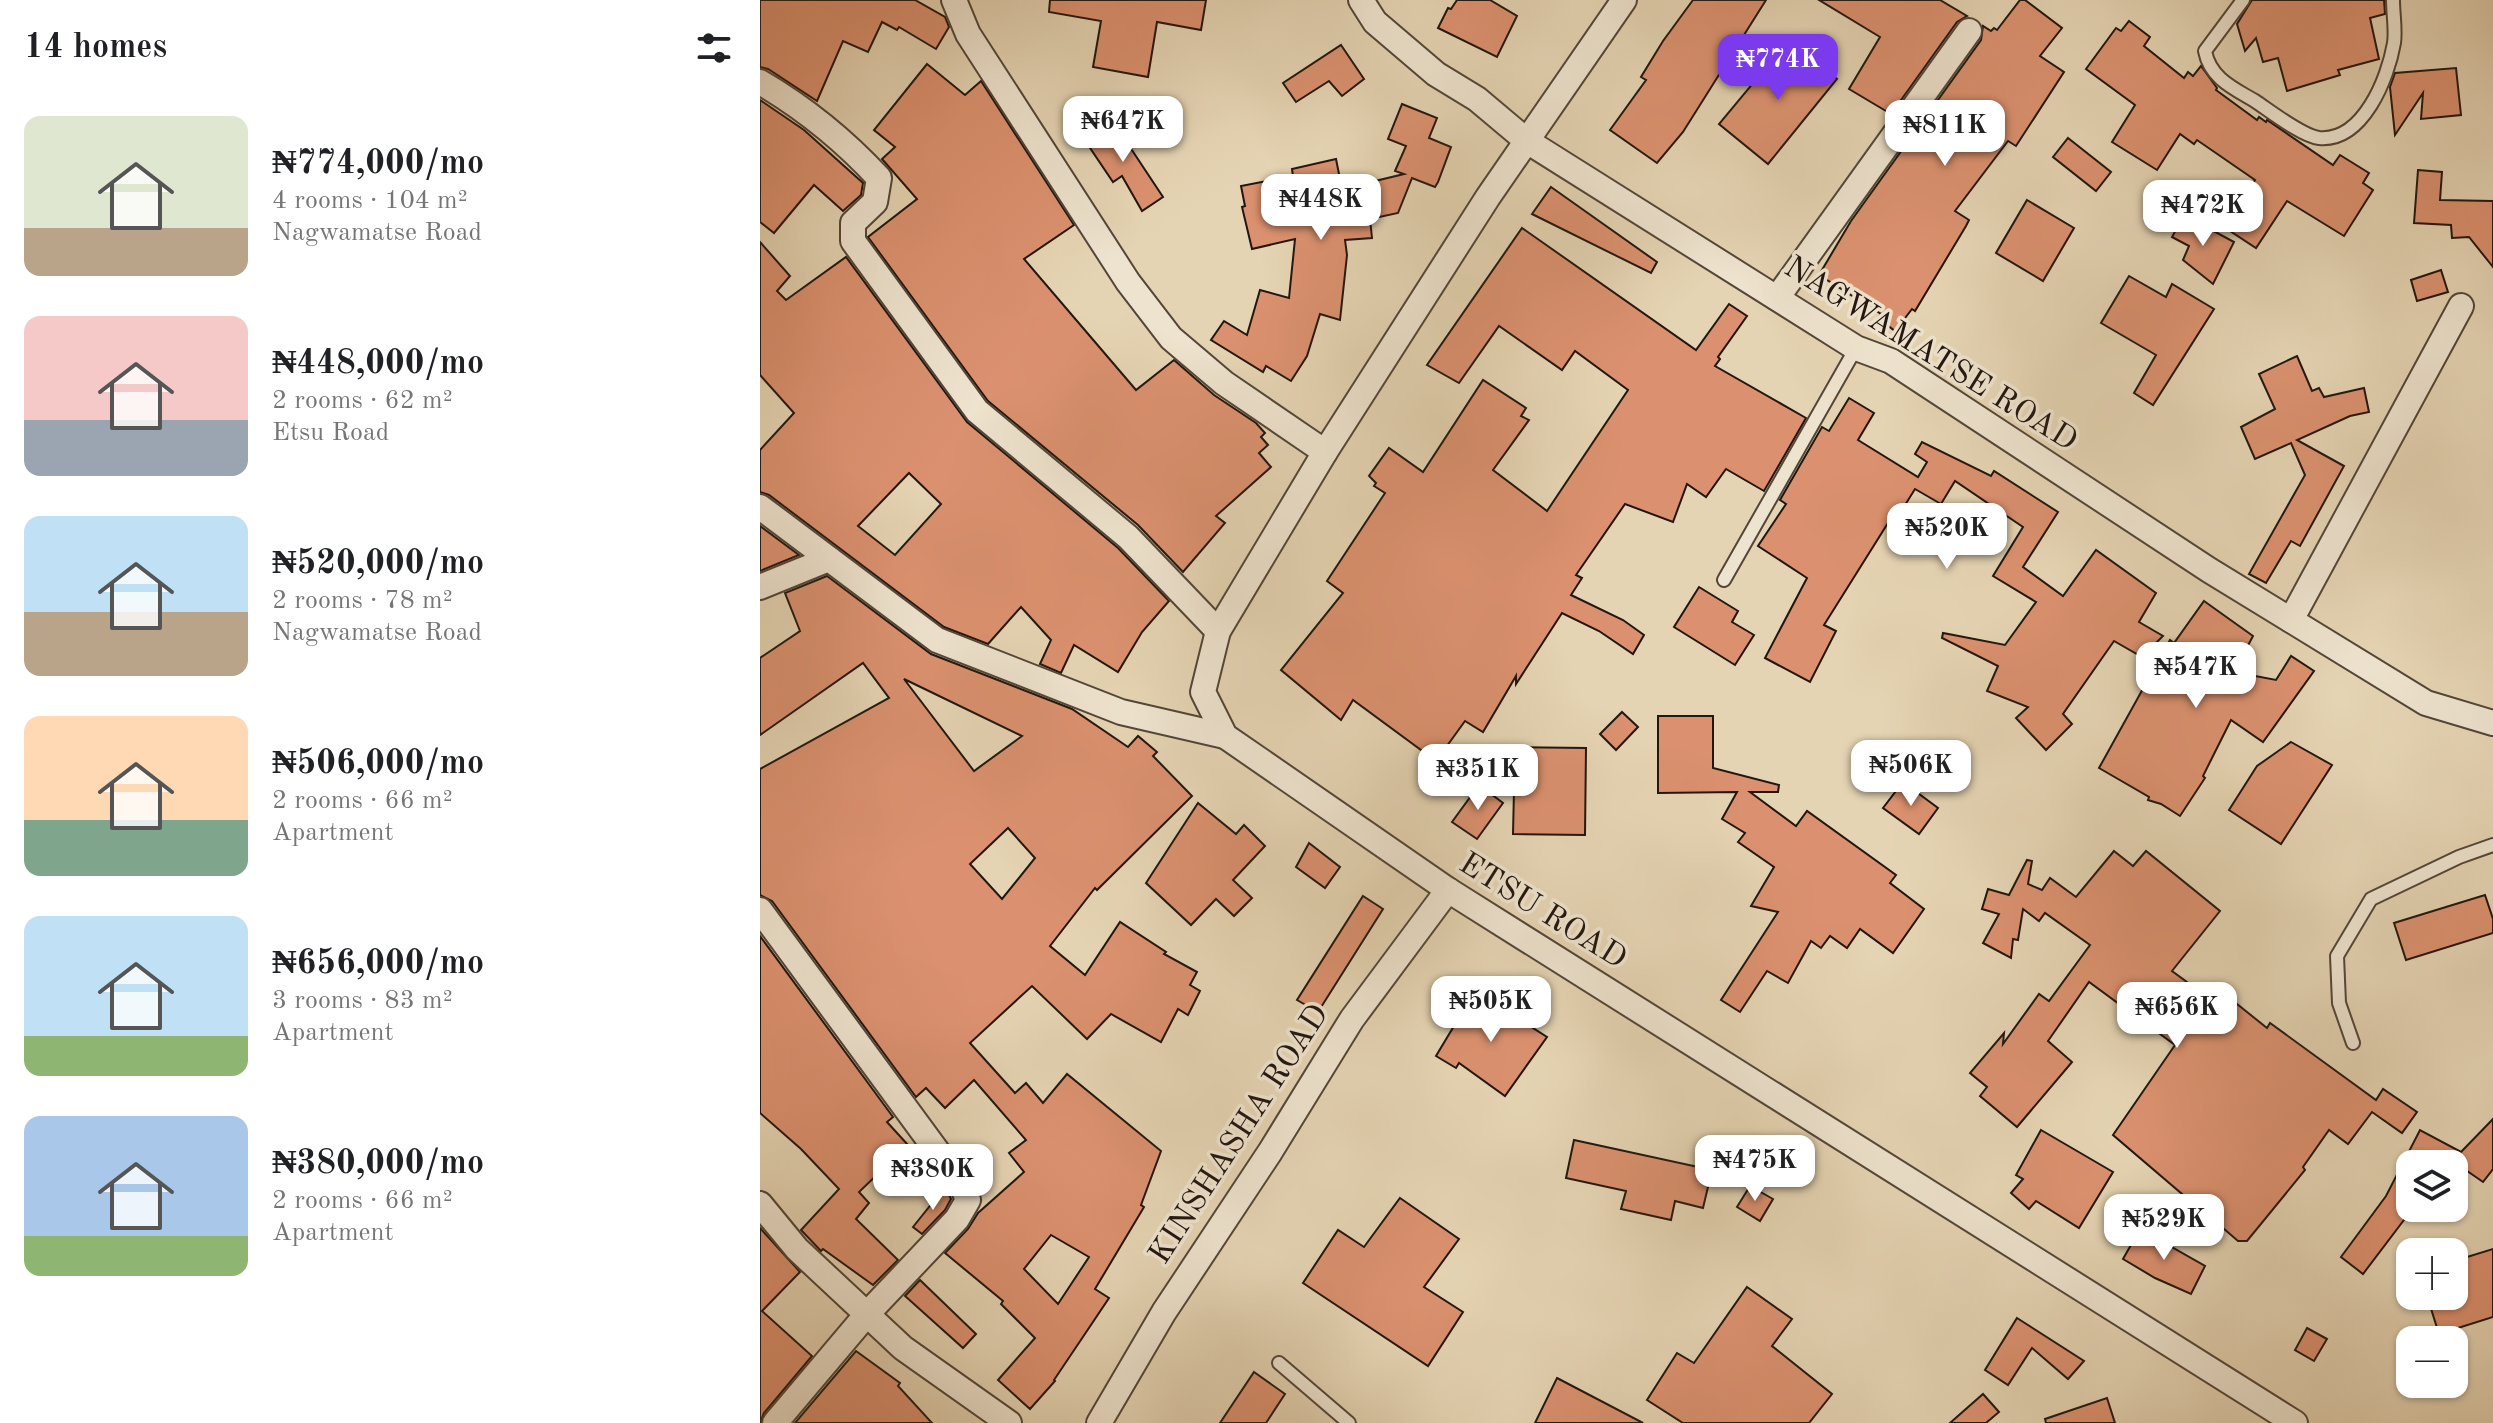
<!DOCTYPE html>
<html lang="en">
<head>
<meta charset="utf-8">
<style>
  body { margin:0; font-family:"Old Standard TT",serif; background:#f6f6f6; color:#202124; height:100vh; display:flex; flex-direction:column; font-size:30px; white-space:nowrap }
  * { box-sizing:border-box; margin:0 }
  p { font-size:26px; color:#757577 }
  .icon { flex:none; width:44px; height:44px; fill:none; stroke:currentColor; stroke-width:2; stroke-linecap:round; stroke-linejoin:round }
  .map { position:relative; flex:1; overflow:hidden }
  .side { display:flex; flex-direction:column; background:#fff; width:760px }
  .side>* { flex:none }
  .tools { position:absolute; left:1636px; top:1150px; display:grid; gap:16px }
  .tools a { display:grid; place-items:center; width:72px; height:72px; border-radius:16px; background:#fff; box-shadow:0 2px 6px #0004; font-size:40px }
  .price { position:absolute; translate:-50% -68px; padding:0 18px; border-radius:16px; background:#fff; color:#222; font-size:26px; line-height:52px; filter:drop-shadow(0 2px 4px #0008) }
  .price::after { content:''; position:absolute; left:50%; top:48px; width:24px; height:18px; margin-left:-12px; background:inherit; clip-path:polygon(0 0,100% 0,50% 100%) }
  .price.active { background:#7c3aed; color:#fff }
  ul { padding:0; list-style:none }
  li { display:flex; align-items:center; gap:24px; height:200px; padding:0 24px }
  li span { display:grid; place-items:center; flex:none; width:224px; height:160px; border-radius:16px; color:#555 }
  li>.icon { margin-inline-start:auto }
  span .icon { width:96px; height:96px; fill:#fffc; stroke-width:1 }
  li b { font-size:34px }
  h2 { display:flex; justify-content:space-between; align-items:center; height:96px; padding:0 24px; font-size:34px }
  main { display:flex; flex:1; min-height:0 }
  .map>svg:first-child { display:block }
  .building { fill:#db916f; stroke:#22160f; stroke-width:2; fill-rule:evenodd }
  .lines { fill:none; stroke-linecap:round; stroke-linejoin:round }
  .lane-casing { stroke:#534638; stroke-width:16 }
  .street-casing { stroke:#534638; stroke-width:28 }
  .lane { stroke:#eee3ce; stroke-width:12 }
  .street { stroke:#eee3ce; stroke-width:24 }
  .labels { text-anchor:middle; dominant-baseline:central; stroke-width:7; stroke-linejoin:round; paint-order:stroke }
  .street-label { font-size:32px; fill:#22160f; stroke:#eee3ce }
</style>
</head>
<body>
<main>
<section class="side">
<h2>14 homes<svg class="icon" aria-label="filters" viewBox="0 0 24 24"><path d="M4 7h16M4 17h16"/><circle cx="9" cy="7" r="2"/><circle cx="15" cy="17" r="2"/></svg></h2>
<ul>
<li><span style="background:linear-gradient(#dfe7d0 70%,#b9a48a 0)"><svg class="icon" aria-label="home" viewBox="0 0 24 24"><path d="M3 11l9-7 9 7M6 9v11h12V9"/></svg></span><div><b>₦774,000/mo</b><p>4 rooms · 104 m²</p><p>Nagwamatse Road</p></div></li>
<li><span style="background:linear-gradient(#f6c9c9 65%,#9aa5b1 0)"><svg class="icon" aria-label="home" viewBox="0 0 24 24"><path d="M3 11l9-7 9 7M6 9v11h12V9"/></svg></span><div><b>₦448,000/mo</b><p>2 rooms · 62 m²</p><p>Etsu Road</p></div></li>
<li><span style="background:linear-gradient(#bfe0f5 60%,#b9a48a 0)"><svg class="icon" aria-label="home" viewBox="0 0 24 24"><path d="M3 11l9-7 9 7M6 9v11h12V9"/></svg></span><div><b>₦520,000/mo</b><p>2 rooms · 78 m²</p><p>Nagwamatse Road</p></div></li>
<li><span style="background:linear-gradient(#ffd9b3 65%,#7fa58c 0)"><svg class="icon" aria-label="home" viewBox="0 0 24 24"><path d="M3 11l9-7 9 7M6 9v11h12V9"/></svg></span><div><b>₦506,000/mo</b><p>2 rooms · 66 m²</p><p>Apartment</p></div></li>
<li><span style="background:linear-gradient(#bfe0f5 75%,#8fb573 0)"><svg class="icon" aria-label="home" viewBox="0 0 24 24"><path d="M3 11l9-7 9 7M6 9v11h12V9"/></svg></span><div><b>₦656,000/mo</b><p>3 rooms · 83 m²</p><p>Apartment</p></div></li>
<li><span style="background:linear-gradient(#a9c7e8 75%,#8fb573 0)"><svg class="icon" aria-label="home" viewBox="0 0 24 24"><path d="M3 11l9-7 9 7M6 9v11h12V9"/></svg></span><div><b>₦380,000/mo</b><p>2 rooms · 66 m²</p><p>Apartment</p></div></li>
</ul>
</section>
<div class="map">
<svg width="1733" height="1423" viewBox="0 0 1733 1423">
  <rect width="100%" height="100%" fill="#e5d4b3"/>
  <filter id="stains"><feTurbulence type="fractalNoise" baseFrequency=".0025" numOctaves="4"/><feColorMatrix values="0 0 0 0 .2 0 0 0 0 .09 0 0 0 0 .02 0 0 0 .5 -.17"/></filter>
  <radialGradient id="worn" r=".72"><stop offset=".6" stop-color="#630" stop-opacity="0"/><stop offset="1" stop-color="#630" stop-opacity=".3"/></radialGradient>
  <g class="building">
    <path d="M 0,0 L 155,0 L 185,17 L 189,27 L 176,49 L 139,27 L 137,30 L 122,22 L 108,52 L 83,41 L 57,101 L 8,69 L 0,67 Z"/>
    <path d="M 290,0 L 446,0 L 441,30 L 397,22 L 388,77 L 333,67 L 341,21 L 289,12 Z"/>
    <path d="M 697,0 L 730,0 L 757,16 L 737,57 L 678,28 L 688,8 L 691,9 Z"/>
    <path d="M 933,0 L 1006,0 L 923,132 L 897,163 L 850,130 L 886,80 L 881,77 L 903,41 Z"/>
    <path d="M 1059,0 L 1180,0 L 1207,16 L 1197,22 L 1131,114 L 1089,89 L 1120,37 Z"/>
    <path d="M 1260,0 L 1265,0 L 1302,28 L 1280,56 L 1304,72 L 1256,146 L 1248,141 L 1195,211 L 1209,220 L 1206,226 L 1155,311 L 1152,309 L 1135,331 L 1118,318 L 1121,314 L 1059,275 L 1091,221 L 1221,40 L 1223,26 L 1231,31 L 1234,28 L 1237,30 Z"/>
    <path d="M 1492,0 L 1624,0 L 1625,14 L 1610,18 L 1619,59 L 1578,70 L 1580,75 L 1527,91 L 1518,58 L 1503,62 L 1496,38 L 1485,51 L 1477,24 Z"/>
    <path d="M 1369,21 L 1390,37 L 1384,46 L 1424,78 L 1428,72 L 1433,76 L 1441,66 L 1457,88 L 1456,90 L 1497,120 L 1499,117 L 1506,122 L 1507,120 L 1573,165 L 1580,155 L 1609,173 L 1603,183 L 1613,190 L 1584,236 L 1527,201 L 1496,248 L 1464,227 L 1495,180 L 1437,140 L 1434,144 L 1420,134 L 1397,170 L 1352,142 L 1375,105 L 1326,69 L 1356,28 L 1361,31 Z"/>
    <path d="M 1029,40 L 1077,79 L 1008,164 L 959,124 Z"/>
    <path d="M 581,45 L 604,79 L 582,96 L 569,81 L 536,102 L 523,83 Z"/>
    <path d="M 167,64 L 205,95 L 221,81 L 314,225 L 264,259 L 376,390 L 414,360 L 454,395 L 496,423 L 505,433 L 501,437 L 508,445 L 499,453 L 511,467 L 456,516 L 465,523 L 423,572 L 378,525 L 228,401 L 108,237 L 157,199 L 122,159 L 135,147 L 114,130 Z"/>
    <path d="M 1696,68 L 1701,115 L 1661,119 L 1663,93 L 1635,135 L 1630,87 L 1635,73 Z"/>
    <path d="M 0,100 L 44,130 L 103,183 L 101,195 L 83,211 L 54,185 L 14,233 L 0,222 Z"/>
    <path d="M 642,104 L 677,118 L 669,138 L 691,147 L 678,182 L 675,187 L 652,178 L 638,213 L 610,219 L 612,238 L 585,240 L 587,255 L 580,320 L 560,314 L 547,356 L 531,381 L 506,366 L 503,372 L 451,340 L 464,321 L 487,335 L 500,290 L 529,298 L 535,239 L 492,249 L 482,207 L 485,206 L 481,186 L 533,176 L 532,169 L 576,159 L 582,189 L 644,174 L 635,171 L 646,146 L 628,139 Z"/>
    <path d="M 352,120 L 403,197 L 382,211 L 362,176 L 353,182 L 324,139 Z"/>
    <path d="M 1308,138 L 1351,172 L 1336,191 L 1293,157 Z"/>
    <path d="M 1658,170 L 1682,172 L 1680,200 L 1733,201 L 1733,267 L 1709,237 L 1692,238 L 1691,225 L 1654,223 Z"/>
    <path d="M 791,187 L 897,262 L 891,273 L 772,214 Z"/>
    <path d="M 1267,200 L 1314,228 L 1283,281 L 1236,253 Z"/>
    <path d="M 1424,215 L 1474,242 L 1453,284 L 1423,260 L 1429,246 L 1412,237 Z"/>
    <path d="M 762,228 L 936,350 L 969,304 L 987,316 L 958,357 L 960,359 L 955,366 L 1046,418 L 1004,491 L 966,469 L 946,497 L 927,484 L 913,522 L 865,504 L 816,575 L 822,578 L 811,595 L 863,620 L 884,635 L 873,654 L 839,631 L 802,613 L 756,684 L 756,676 L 723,732 L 705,721 L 676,761 L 593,700 L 581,720 L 521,670 L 583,593 L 567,581 L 625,493 L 614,486 L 616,483 L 609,476 L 629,448 L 663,472 L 723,380 L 766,408 L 761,416 L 769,420 L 733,470 L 787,511 L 868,390 L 815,351 L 802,370 L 739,326 L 699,383 L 667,365 Z"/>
    <path d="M 0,242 L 30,276 L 17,291 L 26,300 L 86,257 L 207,422 L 358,548 L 409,601 L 382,632 L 358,672 L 314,645 L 301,673 L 280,664 L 291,640 L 261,607 L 228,644 L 184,627 L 9,495 L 0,492 L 0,450 L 34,413 L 0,375 ZM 149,473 L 181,504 L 135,555 L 98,526 Z"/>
    <path d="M 1681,270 L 1688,292 L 1657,301 L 1651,280 Z"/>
    <path d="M 1369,276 L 1406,297 L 1412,284 L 1454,309 L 1393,405 L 1374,393 L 1396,355 L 1341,323 Z"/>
    <path d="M 1537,356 L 1552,391 L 1559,388 L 1564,397 L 1604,388 L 1609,412 L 1590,416 L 1537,440 L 1584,466 L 1540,546 L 1531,541 L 1506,583 L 1489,574 L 1545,475 L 1531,443 L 1495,459 L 1481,427 L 1515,409 L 1499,374 Z"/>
    <path d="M 1089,398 L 1114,413 L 1098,440 L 1158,477 L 1167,462 L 1155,454 L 1162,442 L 1231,476 L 1234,471 L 1298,512 L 1263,567 L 1303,596 L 1336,550 L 1396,593 L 1379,622 L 1403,636 L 1382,657 L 1354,641 L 1303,714 L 1312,724 L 1286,750 L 1256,718 L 1268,707 L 1227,691 L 1238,666 L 1182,638 L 1183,633 L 1245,645 L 1276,602 L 1233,576 L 1263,527 L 1195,481 L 1181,504 L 1155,489 L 1132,526 L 1128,523 L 1064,625 L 1076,631 L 1050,682 L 1005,658 L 1047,578 L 998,546 L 1026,504 L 1020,500 L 1062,427 L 1069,431 Z"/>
    <path d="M 0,526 L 39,555 L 0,571 Z"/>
    <path d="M 67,576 L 171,654 L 312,709 L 368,747 L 378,736 L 397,752 L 393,756 L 432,796 L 337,890 L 335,888 L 290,946 L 325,975 L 360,922 L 406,952 L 404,954 L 437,972 L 430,985 L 440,991 L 428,1015 L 418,1009 L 401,1042 L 351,1014 L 327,1039 L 272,986 L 210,1043 L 255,1093 L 266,1083 L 283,1103 L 307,1074 L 401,1151 L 381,1205 L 384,1207 L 335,1289 L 349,1298 L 294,1380 L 295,1381 L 270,1409 L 238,1380 L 275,1338 L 241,1304 L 243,1301 L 185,1253 L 208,1229 L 218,1213 L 264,1172 L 249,1153 L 266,1140 L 214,1080 L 185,1108 L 166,1088 L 156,1097 L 12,901 L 0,895 L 0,769 L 129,698 L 103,663 L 0,735 L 0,658 L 40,631 L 25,593 ZM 144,679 L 262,736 L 214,771 ZM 248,828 L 275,858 L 242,899 L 210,864 ZM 291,1235 L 329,1257 L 298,1304 L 264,1269 Z"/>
    <path d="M 939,587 L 978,611 L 972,622 L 994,635 L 975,665 L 914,627 Z"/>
    <path d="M 1444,601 L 1493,636 L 1474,672 L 1516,680 L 1531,656 L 1554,671 L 1503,742 L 1471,720 L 1443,776 L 1445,778 L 1420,816 L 1401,804 L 1388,800 L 1389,797 L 1339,768 L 1410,640 L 1414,643 Z"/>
    <path d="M 862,712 L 878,727 L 856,750 L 840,734 Z"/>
    <path d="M 898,716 L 953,716 L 953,768 L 1019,785 L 1018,792 L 990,792 L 1036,826 L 1047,811 L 1136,875 L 1130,883 L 1164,909 L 1133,953 L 1100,929 L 1087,948 L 1070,936 L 1061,948 L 1051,941 L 1028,983 L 1007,971 L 980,1012 L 961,1000 L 1018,912 L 991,906 L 1014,867 L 978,842 L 985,833 L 962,819 L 977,792 L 898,793 Z"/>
    <path d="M 1531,742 L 1572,765 L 1521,844 L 1469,810 L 1497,766 Z"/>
    <path d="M 755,747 L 826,748 L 825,835 L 753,834 Z"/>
    <path d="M 1143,782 L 1178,808 L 1159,834 L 1123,808 Z"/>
    <path d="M 719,785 L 743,803 L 717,839 L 692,822 Z"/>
    <path d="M 438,803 L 476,834 L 484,825 L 505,846 L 473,880 L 492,898 L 474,916 L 456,899 L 431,925 L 386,883 Z"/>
    <path d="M 549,843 L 580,867 L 565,888 L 536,867 Z"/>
    <path d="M 1354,851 L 1373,866 L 1386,851 L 1460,911 L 1412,971 L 1457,1004 L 1459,1001 L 1462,1003 L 1467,996 L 1507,1028 L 1510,1023 L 1616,1100 L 1623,1089 L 1657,1112 L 1642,1133 L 1612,1112 L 1588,1144 L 1569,1130 L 1543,1167 L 1545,1170 L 1487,1241 L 1478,1241 L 1463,1228 L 1458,1238 L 1416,1203 L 1422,1194 L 1353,1135 L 1415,1045 L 1329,982 L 1288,1041 L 1312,1062 L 1257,1127 L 1220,1096 L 1227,1087 L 1210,1073 L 1244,1033 L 1243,1044 L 1279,994 L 1289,1001 L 1330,945 L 1285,913 L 1279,921 L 1263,909 L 1258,940 L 1253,939 L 1251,958 L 1223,943 L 1239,914 L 1222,909 L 1228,889 L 1249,895 L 1267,860 L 1272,861 L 1268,884 L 1282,890 L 1290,878 L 1316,897 Z"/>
    <path d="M 1725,895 L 1733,919 L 1733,933 L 1646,960 L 1634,923 Z"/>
    <path d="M 603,896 L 623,909 L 558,1012 L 537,1000 Z"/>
    <path d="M 0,936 L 133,1117 L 127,1122 L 148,1145 L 99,1192 L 109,1203 L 96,1219 L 138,1260 L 113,1285 L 63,1249 L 61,1251 L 41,1230 L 79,1189 L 41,1149 L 0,1113 Z"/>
    <path d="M 715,991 L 787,1037 L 745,1096 L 699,1063 L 696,1068 L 676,1056 Z"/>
    <path d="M 1733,1119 L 1733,1169 L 1723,1182 L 1697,1164 L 1650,1164 L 1650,1212 L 1603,1274 L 1581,1257 L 1626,1196 L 1660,1130 L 1701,1152 Z"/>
    <path d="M 1281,1130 L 1353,1172 L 1319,1228 L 1276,1201 L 1269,1209 L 1251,1193 L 1263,1179 L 1256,1175 Z"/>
    <path d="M 814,1140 L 952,1170 L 943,1208 L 915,1201 L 911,1220 L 861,1209 L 866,1191 L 806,1178 Z"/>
    <path d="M 990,1186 L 1013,1199 L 1000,1221 L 977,1207 Z"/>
    <path d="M 185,1187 L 191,1199 L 185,1210 L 162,1234 L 153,1227 Z"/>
    <path d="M 640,1198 L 699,1239 L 664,1287 L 703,1312 L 668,1366 L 543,1283 L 578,1230 L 604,1247 Z"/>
    <path d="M 0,1228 L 40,1272 L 2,1311 L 52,1356 L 4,1413 L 0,1423 Z"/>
    <path d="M 1380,1229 L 1445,1266 L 1431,1294 L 1395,1278 L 1363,1259 Z"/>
    <path d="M 1733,1249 L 1733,1317 L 1679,1334 L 1667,1296 L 1694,1296 L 1694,1261 Z"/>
    <path d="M 160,1280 L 216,1334 L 203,1348 L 145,1296 Z"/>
    <path d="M 987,1287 L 1032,1319 L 1012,1346 L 1072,1394 L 1049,1423 L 923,1423 L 887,1400 L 917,1353 L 934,1363 Z"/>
    <path d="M 1257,1318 L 1324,1361 L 1308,1379 L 1272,1348 L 1248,1385 L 1225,1370 Z"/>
    <path d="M 1547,1328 L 1567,1339 L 1554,1361 L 1535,1350 Z"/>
    <path d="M 96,1351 L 140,1383 L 138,1386 L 172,1423 L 35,1423 Z"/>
    <path d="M 494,1372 L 525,1394 L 506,1423 L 460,1423 Z"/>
    <path d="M 797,1378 L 883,1423 L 775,1423 Z"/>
    <path d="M 1223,1394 L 1239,1412 L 1226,1423 L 1190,1423 Z"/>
    <path d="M 1347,1398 L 1355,1423 L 1286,1423 L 1285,1419 Z"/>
  </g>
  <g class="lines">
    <defs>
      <g id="lane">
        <path d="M 1483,0 L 1445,51 C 1450,78 1473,88 1495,101 C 1510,111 1542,136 1559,138 C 1603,142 1628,78 1634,43 C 1636,30 1633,14 1633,0"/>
        <path d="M 964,580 L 1096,348"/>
        <path d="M 1593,1043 L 1579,1003 L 1577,956 L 1611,899 L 1699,857 L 1733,845"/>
        <path d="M 519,1363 L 589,1423"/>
      </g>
      <g id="street">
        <path d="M 194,0 L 208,34 L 368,282 L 411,338 L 464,383 L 565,452"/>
        <path d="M 601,0 L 615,22 L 676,74 L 717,99 L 767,141 L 1096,348 L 1131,361 L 1449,570 L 1666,703 L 1733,723"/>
        <path d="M 864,0 L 728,197 L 565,452 L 458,631 L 443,692 L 465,736 L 688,890 L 1535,1423"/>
        <path d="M 0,82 C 46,109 83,139 119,178 L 115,202 L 93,223 L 93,241 L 217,411 L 368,537 L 458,631"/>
        <path d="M 1017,298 L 1209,31"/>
        <path d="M 0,507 L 177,640 L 361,712 L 465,736"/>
        <path d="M 0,587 L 69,559"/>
        <path d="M 1531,620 L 1701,306"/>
        <path d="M 0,910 L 202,1185 L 208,1200 L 197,1219 L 107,1314 L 15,1423"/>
        <path d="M 0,1204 L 37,1249 L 143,1348 L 249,1423"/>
        <path d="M 339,1423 L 404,1312 L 510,1152 L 592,1019 L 688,890"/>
      </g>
    </defs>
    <use href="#lane" class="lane-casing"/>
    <use href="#street" class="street-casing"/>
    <use href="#lane" class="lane"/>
    <use href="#street" class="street"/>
  </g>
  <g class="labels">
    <g class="street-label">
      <text transform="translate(1170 355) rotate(32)">NAGWAMATSE ROAD</text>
      <text transform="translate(782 912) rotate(32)">ETSU ROAD</text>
      <text transform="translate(480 1135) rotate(-57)">KINSHASHA ROAD</text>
    </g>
  </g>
  <rect width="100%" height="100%" filter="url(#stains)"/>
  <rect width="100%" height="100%" fill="url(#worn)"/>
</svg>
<div class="tools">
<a><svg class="icon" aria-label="layers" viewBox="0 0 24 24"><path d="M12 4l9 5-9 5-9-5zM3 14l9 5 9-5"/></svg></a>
<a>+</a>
<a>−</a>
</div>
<b class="price active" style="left:1018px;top:102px">₦774K</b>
<b class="price" style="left:363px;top:164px">₦647K</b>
<b class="price" style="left:1185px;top:168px">₦811K</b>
<b class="price" style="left:561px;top:242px">₦448K</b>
<b class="price" style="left:1443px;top:248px">₦472K</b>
<b class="price" style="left:1187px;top:571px">₦520K</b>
<b class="price" style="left:1436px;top:710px">₦547K</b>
<b class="price" style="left:1151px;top:808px">₦506K</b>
<b class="price" style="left:718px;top:812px">₦351K</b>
<b class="price" style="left:731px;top:1044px">₦505K</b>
<b class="price" style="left:1417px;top:1050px">₦656K</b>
<b class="price" style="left:995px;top:1203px">₦475K</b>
<b class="price" style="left:173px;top:1212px">₦380K</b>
<b class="price" style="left:1404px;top:1262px">₦529K</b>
</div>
</main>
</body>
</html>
